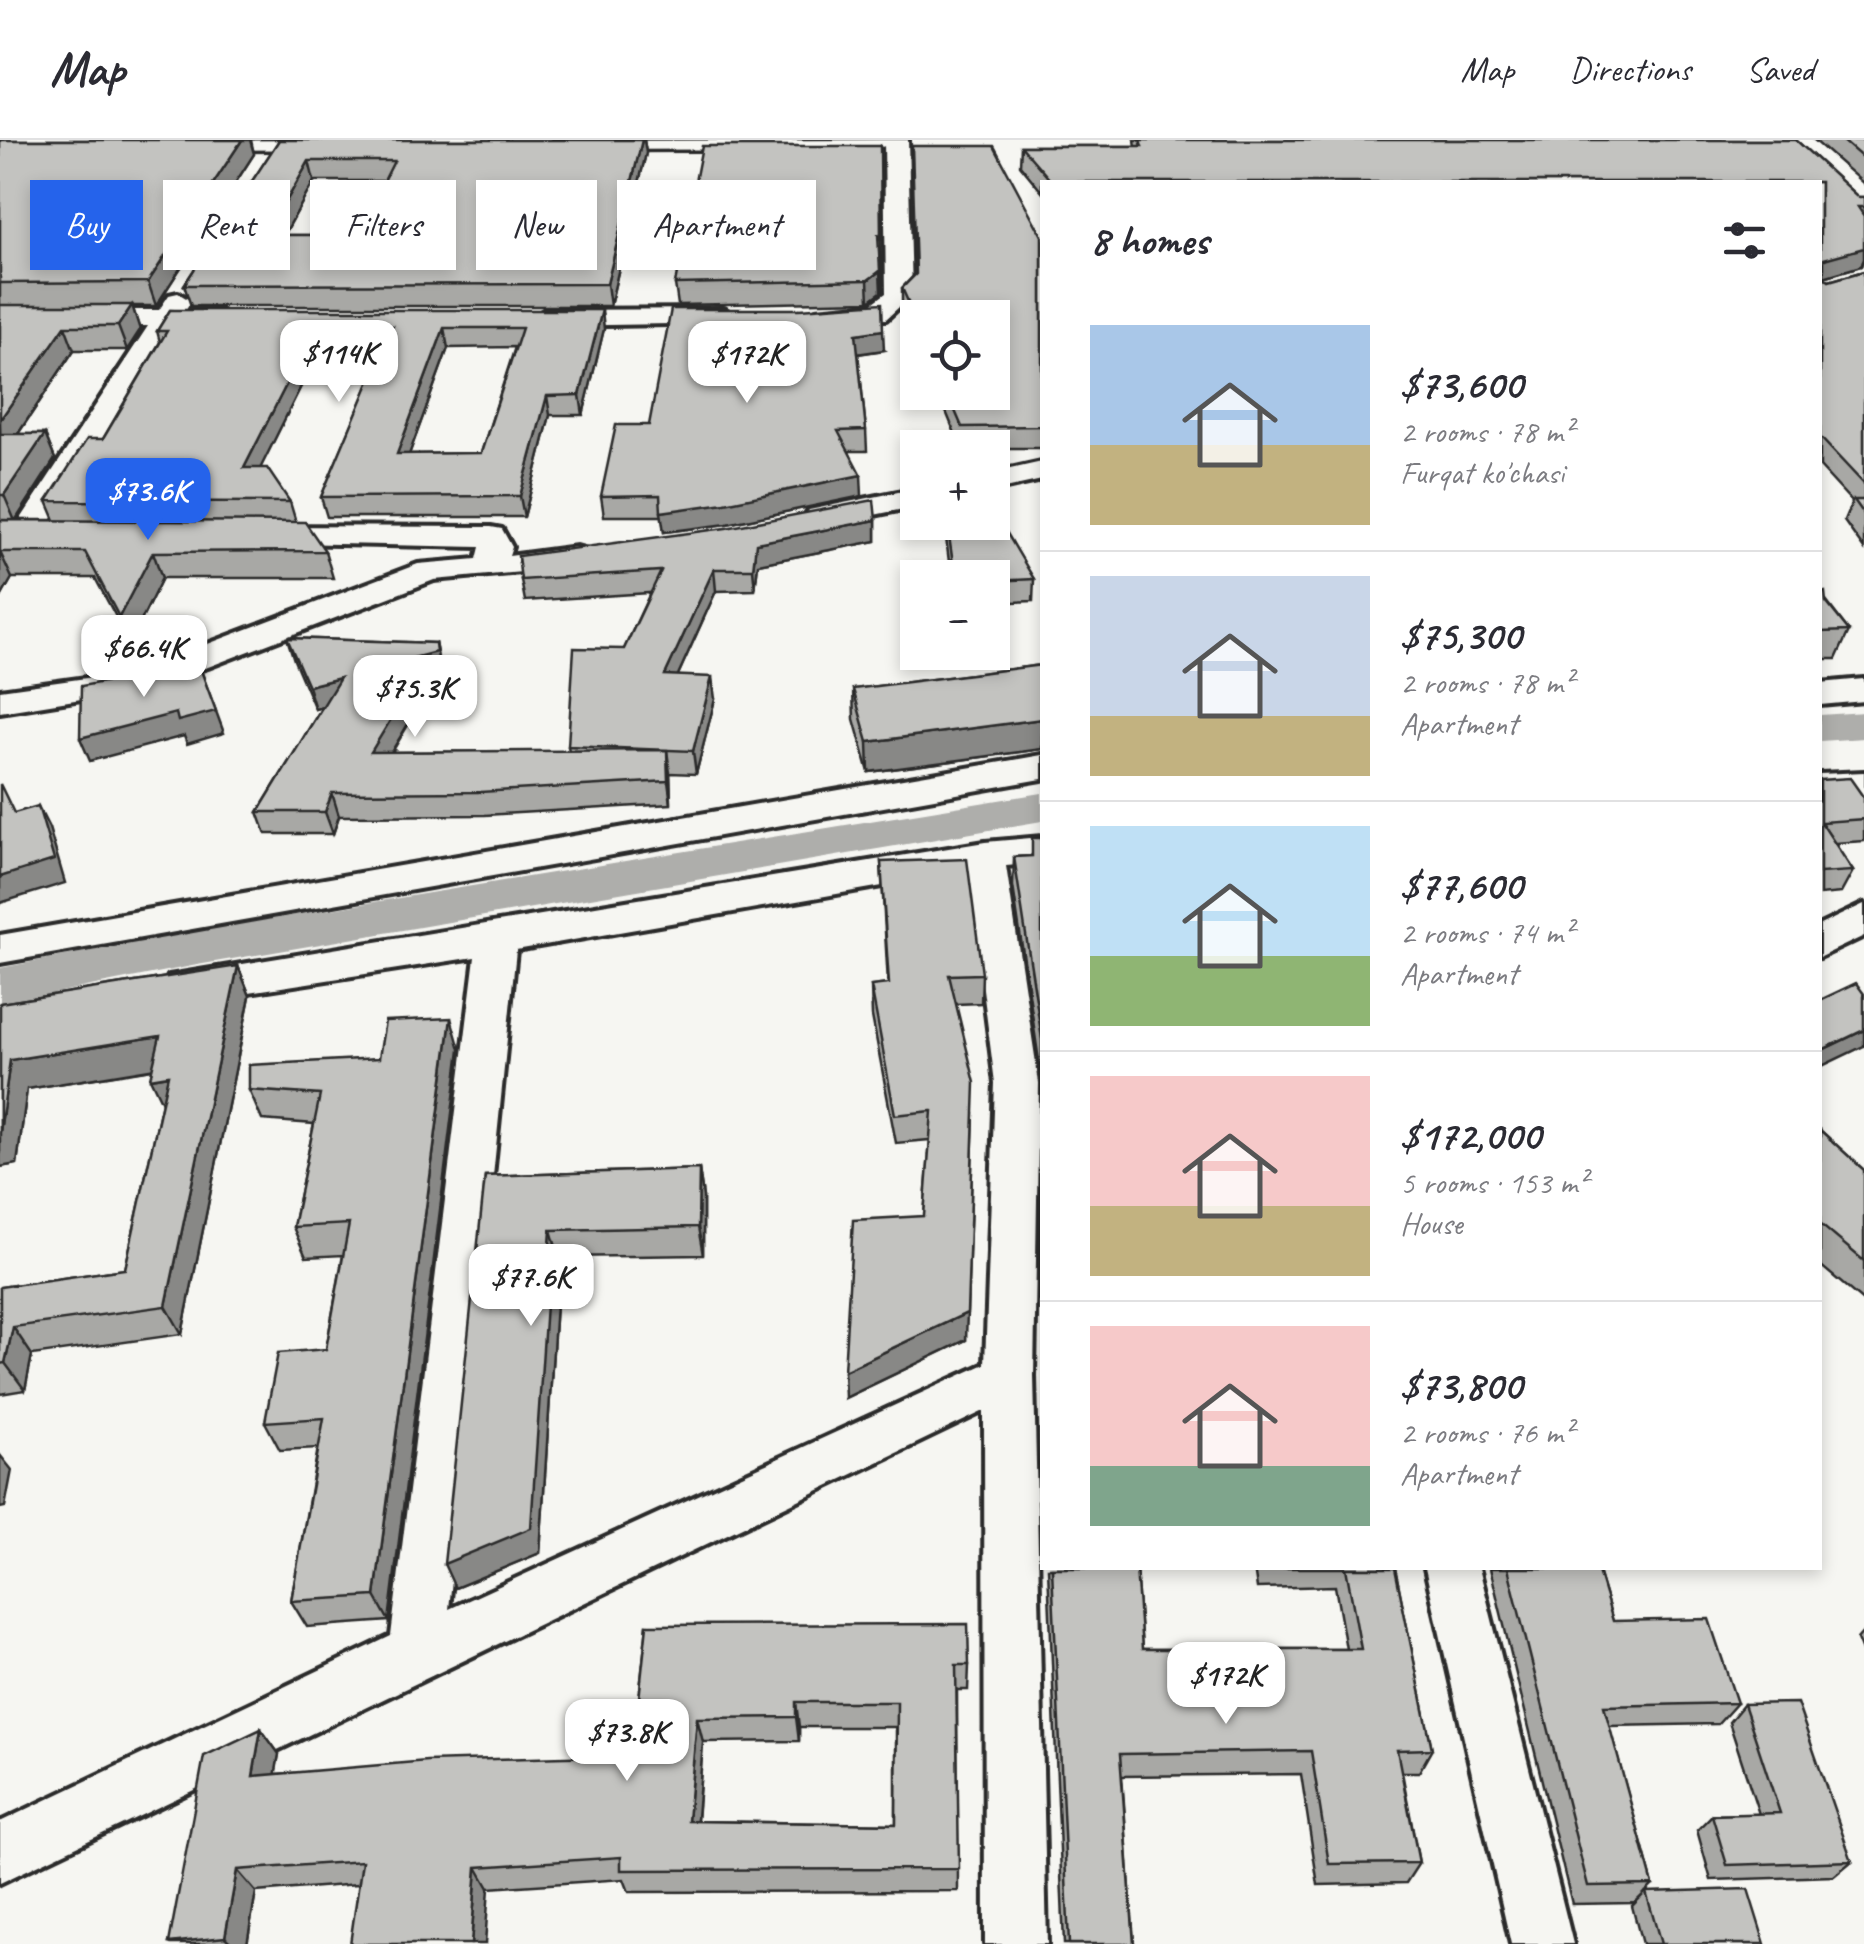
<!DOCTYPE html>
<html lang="en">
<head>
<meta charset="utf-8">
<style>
  body { margin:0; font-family:Caveat,sans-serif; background:#f2f2f3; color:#2b2b33; height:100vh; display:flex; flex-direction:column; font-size:38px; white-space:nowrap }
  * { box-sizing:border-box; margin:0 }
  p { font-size:32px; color:#7c7c81 }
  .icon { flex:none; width:55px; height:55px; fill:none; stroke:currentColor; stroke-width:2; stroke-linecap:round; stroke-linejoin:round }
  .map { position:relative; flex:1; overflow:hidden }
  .panel { position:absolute; left:1040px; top:40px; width:782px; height:1390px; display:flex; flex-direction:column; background:#fff; border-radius:0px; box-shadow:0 5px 15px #0003 }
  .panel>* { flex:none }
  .hud { position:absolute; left:30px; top:40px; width:860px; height:90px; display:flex; gap:20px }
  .fabs { position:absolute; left:900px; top:160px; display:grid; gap:20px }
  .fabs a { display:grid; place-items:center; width:110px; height:110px; border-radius:0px; background:#fff; box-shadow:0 5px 15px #0003; font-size:50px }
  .price { position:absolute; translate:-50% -85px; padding:0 22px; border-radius:20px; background:#fff; color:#222; font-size:32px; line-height:65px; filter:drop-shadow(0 2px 5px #0008) }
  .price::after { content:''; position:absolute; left:50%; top:60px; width:30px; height:22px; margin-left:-15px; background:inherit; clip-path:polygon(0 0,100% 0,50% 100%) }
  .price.current { background:#2563eb; color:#fff }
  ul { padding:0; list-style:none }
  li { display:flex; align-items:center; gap:30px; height:250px; padding:0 50px }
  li+li { border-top:2px solid #e1e1e2 }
  li span { display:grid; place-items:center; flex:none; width:280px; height:200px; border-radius:0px; color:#555 }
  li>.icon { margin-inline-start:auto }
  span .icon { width:120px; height:120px; fill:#fffc; stroke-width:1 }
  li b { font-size:42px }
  h2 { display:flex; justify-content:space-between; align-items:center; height:120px; padding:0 50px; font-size:42px }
  .chip { padding:0 35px; border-radius:0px; background:#fff; box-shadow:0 5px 15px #0003; font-size:35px; line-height:90px }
  .chip.current { background:#2563eb; color:#fff }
  header { display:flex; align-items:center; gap:60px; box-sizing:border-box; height:140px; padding:0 50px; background:#fff; border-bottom:2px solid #e1e1e2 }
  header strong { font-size:48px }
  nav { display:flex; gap:55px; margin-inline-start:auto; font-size:35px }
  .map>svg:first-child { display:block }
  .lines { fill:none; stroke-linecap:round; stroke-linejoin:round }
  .canal { fill:#aeaeab; fill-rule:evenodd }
  .street-casing { stroke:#2b2b2b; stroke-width:8 }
  .secondary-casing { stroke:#2b2b2b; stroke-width:7 }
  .street { fill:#f6f6f2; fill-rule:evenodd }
  .secondary { fill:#f6f6f2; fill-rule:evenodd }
  .wall { fill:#a8a8a5; stroke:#2b2b2b; stroke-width:2.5; fill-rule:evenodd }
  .shaded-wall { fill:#888886; stroke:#2b2b2b; stroke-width:2.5 }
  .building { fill:#c3c3c0; stroke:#2b2b2b; stroke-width:2.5; fill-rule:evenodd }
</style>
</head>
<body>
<header>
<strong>Map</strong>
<nav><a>Map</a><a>Directions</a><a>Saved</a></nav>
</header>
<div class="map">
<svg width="1864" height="1804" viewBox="0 0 1864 1804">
  <rect width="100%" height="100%" fill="#f6f6f2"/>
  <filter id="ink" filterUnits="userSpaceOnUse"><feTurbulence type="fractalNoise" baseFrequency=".01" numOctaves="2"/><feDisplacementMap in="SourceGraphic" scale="20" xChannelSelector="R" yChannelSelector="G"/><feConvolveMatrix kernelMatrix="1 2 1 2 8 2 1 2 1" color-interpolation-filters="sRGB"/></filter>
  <g filter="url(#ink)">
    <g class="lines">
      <g class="canal">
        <path d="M 1864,572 L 1864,598 L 1820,601 L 1820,575 Z"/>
        <path d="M 1042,653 L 1042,681 L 197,825 L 0,864 L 0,828 L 197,791 Z"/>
      </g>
      <defs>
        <g id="street">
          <path d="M 884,0 L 908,0 L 912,155 L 886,179 L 816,182 L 812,176 L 816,170 L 870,165 L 886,153 Z"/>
          <path d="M 178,153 L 191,161 L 186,170 L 219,170 L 232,178 L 219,186 L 175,186 L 38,401 L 16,401 L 11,394 L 148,186 L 0,186 L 0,170 L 159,170 L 169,155 Z"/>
          <path d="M 724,169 L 737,177 L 733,183 L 545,186 L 532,178 L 545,170 Z"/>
          <path d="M 1042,322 L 1042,340 L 992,351 L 992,333 Z"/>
          <path d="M 918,348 L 918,366 L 820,386 L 809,384 L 804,377 L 809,370 Z"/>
          <path d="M 255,386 L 491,387 L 502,389 L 512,407 L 509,416 L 577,407 L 588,410 L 593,417 L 588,424 L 577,427 L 434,440 L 208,527 L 131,551 L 0,572 L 0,550 L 115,534 L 184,513 L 418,424 L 477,419 L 480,407 L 244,402 L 239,395 L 244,388 Z"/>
          <path d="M 1864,539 L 1864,561 L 1820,565 L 1820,543 Z"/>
          <path d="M 1042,615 L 1042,639 L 0,823 L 0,795 Z"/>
          <path d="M 1864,632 L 1864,656 L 1820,658 L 1820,634 Z"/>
          <path d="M 1042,697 L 1042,723 L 1006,726 L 1039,943 L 1034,1236 L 1047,1804 L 985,1804 L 984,1271 L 0,1743 L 0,1682 L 391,1496 L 475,817 L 184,862 L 169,858 L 163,847 L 169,836 L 985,702 ZM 968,731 L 995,943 L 985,1224 L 449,1469 L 516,810 Z"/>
          <path d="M 1864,764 L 1864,796 L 1820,817 L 1820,785 Z"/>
          <path d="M 1425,1428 L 1479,1428 L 1573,1804 L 1511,1804 Z"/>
        </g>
        <g id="secondary">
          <path d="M 367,0 L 363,6 L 352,9 L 178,10 L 167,7 L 163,1 Z"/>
          <path d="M 889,0 L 885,6 L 874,9 L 568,10 L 557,7 L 553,1 Z"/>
        </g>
      </defs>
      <use href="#street" class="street-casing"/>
      <use href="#secondary" class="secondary-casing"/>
      <use href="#street" class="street"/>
      <use href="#secondary" class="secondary"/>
    </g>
    <g class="wall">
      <path d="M 0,0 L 251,0 L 254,14 L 156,166 L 132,166 L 140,190 L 127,210 L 74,210 L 18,294 L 45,294 L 55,319 L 16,380 L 55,380 L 47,361 L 103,299 L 160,202 L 157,191 L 170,170 L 604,189 L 583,275 L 550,275 L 524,377 L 327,377 L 321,357 L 385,206 L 321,206 L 260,328 L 290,362 L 296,382 L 325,411 L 333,438 L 162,438 L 130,503 L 95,438 L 12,438 L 0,459 ZM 515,207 L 481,313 L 409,314 L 448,208 Z"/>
      <path d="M 279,0 L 644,0 L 646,13 L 610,166 L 191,166 L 184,145 ZM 314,41 L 384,41 L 357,95 L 284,95 Z"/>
      <path d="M 1135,0 L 1796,0 L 1858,57 L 1864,57 L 1864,119 L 1861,126 L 1824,137 L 1829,141 L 1864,131 L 1864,409 L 1844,381 L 1852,362 L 1820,327 L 1820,42 L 1042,42 L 1042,52 L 1020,25 L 1021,6 L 1136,6 Z"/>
      <path d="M 1814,0 L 1864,0 L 1864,44 Z"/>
      <path d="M 880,6 L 881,152 L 869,161 L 678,165 L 675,144 Z"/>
      <path d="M 1042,96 L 1042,308 L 961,308 L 938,252 L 992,252 L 918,178 L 918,205 L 902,169 L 902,148 L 915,134 Z"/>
      <path d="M 800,169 L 884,210 L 858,214 L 866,290 L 867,311 L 849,311 L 862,356 L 727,384 L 664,392 L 662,376 L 604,376 L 601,356 L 649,285 Z"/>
      <path d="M 876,380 L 876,401 L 758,424 L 755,450 L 716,451 L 678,535 L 715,559 L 696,634 L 670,633 L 671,664 L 485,675 L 339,676 L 333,694 L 266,694 L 258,672 L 322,567 L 315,569 L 294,520 L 287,498 L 435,503 L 441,534 L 425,539 L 428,551 L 392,612 L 569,611 L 568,606 L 624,509 L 650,453 L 525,461 L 521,440 Z"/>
      <path d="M 944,382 L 992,382 L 1034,439 L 1033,461 L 992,463 L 992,438 L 951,438 Z"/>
      <path d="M 1820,453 L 1849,491 L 1836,519 L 1820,519 Z"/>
      <path d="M 1042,525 L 1042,609 L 869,632 L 854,579 L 853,549 Z"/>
      <path d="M 1820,640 L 1864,658 L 1864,701 L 1834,703 L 1853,731 L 1841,753 L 1820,755 Z"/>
      <path d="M 1042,698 L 1042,941 L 1013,746 L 1014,717 L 1031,716 Z"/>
      <path d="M 881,722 L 982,834 L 981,863 L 956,864 L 966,1200 L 845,1258 L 924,1076 L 930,1000 L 896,1003 L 872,876 L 871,846 L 888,844 Z"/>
      <path d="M 238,826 L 250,856 L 182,1194 L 32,1215 L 25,1250 L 0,1254 L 0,1147 L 125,1129 L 162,962 L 152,929 L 27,949 L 17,1024 L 0,1027 L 0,863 Z"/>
      <path d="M 460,909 L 389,1481 L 307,1487 L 291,1461 L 318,1308 L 280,1310 L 265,1282 L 326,1209 L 343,1115 L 306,1117 L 293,1087 L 314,984 L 262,980 L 249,950 L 379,918 Z"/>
      <path d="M 1042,961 L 1042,1157 L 1040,1157 Z"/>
      <path d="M 1820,990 L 1864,1030 L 1864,1162 L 1820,1125 Z"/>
      <path d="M 699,1029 L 703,1057 L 703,1115 L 559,1117 L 540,1413 L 455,1448 L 485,1036 Z"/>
      <path d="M 1048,1428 L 1136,1428 L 1142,1509 L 1346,1509 L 1335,1446 L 1257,1448 L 1254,1428 L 1395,1428 L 1432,1609 L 1419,1632 L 1402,1632 L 1419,1723 L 1406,1743 L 1318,1745 L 1301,1634 L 1122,1636 L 1134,1804 L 1064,1804 Z"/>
      <path d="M 1490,1428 L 1597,1428 L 1613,1481 L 1737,1563 L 1718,1584 L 1609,1586 L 1653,1745 L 1635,1763 L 1572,1764 Z"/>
      <path d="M 647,1485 L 969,1525 L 968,1550 L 957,1550 L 958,1751 L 629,1752 L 624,1739 L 489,1748 L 358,1744 L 256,1752 L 247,1804 L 171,1804 L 169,1803 L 261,1589 L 279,1614 L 275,1634 L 633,1615 ZM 799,1587 L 896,1587 L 896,1684 L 697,1681 L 703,1602 L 799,1601 Z"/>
      <path d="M 1864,1491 L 1864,1516 L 1857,1499 Z"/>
      <path d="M 1744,1564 L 1852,1721 L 1834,1736 L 1711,1740 L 1697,1690 L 1712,1675 L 1759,1674 L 1729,1582 Z"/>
      <path d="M 1646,1752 L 1765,1804 L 1642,1804 L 1632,1766 Z"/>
    </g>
    <g class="shaded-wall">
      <path d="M 242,0 L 250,0 L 254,14 L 156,166 L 148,142 Z"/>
      <path d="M 642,0 L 644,0 L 646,13 L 610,166 L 607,144 Z"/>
      <path d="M 309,21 L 314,41 L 273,115 L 267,95 Z"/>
      <path d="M 1864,101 L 1864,119 L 1861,126 L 1820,138 L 1824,119 Z"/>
      <path d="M 880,131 L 881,152 L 869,161 L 868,140 Z"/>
      <path d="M 132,165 L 140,190 L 127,210 L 118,186 Z"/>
      <path d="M 602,170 L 604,189 L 583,275 L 580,255 Z"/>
      <path d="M 65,186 L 74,210 L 1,319 L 0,280 Z"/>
      <path d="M 316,186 L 321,206 L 250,349 L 244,328 Z"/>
      <path d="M 444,188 L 448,208 L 402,334 L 397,314 Z"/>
      <path d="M 883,190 L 884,210 L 856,214 L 856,194 Z"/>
      <path d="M 547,256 L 550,275 L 524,377 L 520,356 Z"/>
      <path d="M 45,294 L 55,319 L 15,381 L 4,355 Z"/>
      <path d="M 861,335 L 862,356 L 727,384 L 664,392 L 661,372 Z"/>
      <path d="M 876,380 L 876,401 L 758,424 L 755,450 L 753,429 L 756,403 Z"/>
      <path d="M 0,412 L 12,438 L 0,459 Z"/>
      <path d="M 153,412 L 162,438 L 130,503 L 119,477 Z"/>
      <path d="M 714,429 L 716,451 L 668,557 L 665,535 Z"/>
      <path d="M 435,503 L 441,534 L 425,539 L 428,551 L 378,634 L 371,612 L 406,520 Z"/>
      <path d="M 199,525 L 224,593 L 187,604 L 184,596 L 90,621 L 80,598 Z"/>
      <path d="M 712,537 L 715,559 L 696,634 L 693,611 Z"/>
      <path d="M 340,538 L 347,560 L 315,569 L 308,546 Z"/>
      <path d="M 1042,579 L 1042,609 L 869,632 L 868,602 Z"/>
      <path d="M 667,610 L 670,633 L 671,664 L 668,641 Z"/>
      <path d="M 332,653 L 339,676 L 333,694 L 325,672 Z"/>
      <path d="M 38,666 L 49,688 L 65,743 L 0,763 L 0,737 Z"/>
      <path d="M 238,826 L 250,856 L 182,1194 L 166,1166 Z"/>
      <path d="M 451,878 L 460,909 L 389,1481 L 375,1456 Z"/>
      <path d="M 1864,890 L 1864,906 L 1820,927 L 1820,911 Z"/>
      <path d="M 160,896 L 174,925 L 27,949 L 17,1024 L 0,1027 L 0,992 L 10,920 Z"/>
      <path d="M 168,935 L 164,967 L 150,938 Z"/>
      <path d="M 974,972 L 966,1200 L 845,1258 L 844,1231 L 967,1173 Z"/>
      <path d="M 699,1029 L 703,1057 L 703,1115 L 698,1087 Z"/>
      <path d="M 551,1090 L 559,1117 L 540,1413 L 455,1448 L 444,1424 Z"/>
      <path d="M 13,1187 L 32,1215 L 25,1250 L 5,1223 Z"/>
      <path d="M 0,1315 L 12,1330 L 5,1367 L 0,1368 Z"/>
      <path d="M 796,1562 L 799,1587 L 799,1601 L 796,1577 Z"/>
      <path d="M 697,1578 L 703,1602 L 695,1703 L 688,1681 Z"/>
      <path d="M 261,1589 L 279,1614 L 271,1660 L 253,1636 Z"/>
      <path d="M 477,1727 L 489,1748 L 485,1804 L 471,1804 Z"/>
      <path d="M 237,1730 L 256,1752 L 247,1804 L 232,1804 L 225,1797 Z"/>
    </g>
    <g class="building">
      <path d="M 0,0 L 242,0 L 148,142 L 0,143 Z"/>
      <path d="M 279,0 L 642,0 L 607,144 L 184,145 ZM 309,21 L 394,21 L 357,95 L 267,95 Z"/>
      <path d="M 1140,0 L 1796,0 L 1858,57 L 1864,57 L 1864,67 L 1858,67 L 1864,76 L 1864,108 L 1824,119 L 1824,137 L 1829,141 L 1864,131 L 1864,344 L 1820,297 L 1820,42 L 1052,42 L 1021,6 L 1142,6 Z"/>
      <path d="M 1842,0 L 1864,0 L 1864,19 Z"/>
      <path d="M 702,6 L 880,6 L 881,101 L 878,94 L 880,131 L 868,140 L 675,144 Z"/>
      <path d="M 912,6 L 994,6 L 1042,96 L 1042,286 L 962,287 L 947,252 L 992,252 L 992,178 L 918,178 L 918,184 L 902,148 L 916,134 Z"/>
      <path d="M 882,163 L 883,190 L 856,194 L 866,290 L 838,291 L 861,335 L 725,363 L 661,372 L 660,355 L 601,356 L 616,285 L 649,285 L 671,169 L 800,169 Z"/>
      <path d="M 0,165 L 132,165 L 118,186 L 65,186 L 0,280 Z"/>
      <path d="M 170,170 L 602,170 L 580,255 L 547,256 L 520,356 L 321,357 L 393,186 L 316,186 L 244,328 L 267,328 L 290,362 L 47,361 L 87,299 L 103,299 L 167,191 L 157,191 ZM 444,188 L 522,188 L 481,313 L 397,314 Z"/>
      <path d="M 0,294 L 45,294 L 4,355 L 0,355 Z"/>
      <path d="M 874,360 L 876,380 L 756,403 L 753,429 L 714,429 L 665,535 L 712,537 L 693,611 L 568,606 L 574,508 L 624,509 L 661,431 L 521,440 L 518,416 L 726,388 Z"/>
      <path d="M 1854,360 L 1864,360 L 1864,374 Z"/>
      <path d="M 992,368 L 1034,439 L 992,441 L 992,438 L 955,438 L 947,382 L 992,382 Z"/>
      <path d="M 0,380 L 305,382 L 325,411 L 153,412 L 119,477 L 85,412 L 0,412 Z"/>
      <path d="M 1825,452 L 1826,462 L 1849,491 L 1820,492 L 1820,453 Z"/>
      <path d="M 287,498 L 435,503 L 436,512 L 406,520 L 407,525 L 422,528 L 371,612 L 667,610 L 668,641 L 480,652 L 332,653 L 325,672 L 258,672 L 340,538 L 308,546 Z"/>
      <path d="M 199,525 L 216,571 L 178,581 L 176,573 L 80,598 L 81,546 Z"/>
      <path d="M 1042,525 L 1042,579 L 868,602 L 853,549 Z"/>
      <path d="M 1850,638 L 1864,658 L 1864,679 L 1821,682 L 1853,731 L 1820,733 L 1820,640 Z"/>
      <path d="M 0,644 L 14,673 L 38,666 L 54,720 L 0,737 Z"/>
      <path d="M 1032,698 L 1042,698 L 1042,899 L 1014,717 L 1032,716 Z"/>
      <path d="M 967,719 L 982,834 L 949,835 L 975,943 L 967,1173 L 844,1231 L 853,1080 L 924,1076 L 932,971 L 895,975 L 871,846 L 889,844 L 881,722 Z"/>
      <path d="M 238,826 L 166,1166 L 13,1187 L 5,1223 L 0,1224 L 0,1147 L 125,1129 L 168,935 L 150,938 L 160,896 L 10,920 L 0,992 L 0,863 Z"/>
      <path d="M 1856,843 L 1864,854 L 1864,890 L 1820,911 L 1820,860 Z"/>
      <path d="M 451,878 L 375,1456 L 291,1461 L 324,1278 L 265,1282 L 278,1213 L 326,1209 L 349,1084 L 293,1087 L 320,955 L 249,950 L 249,925 L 379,918 L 385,881 Z"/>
      <path d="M 1820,990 L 1864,1030 L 1864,1121 L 1820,1084 Z"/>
      <path d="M 699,1029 L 698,1087 L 551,1090 L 531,1388 L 444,1424 L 485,1036 Z"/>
      <path d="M 1052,1428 L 1136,1428 L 1142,1509 L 1361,1509 L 1346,1428 L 1395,1428 L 1432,1609 L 1397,1610 L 1419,1723 L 1329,1724 L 1311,1611 L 1120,1614 L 1134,1804 L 1069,1804 Z"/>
      <path d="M 1508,1428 L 1597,1428 L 1613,1481 L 1709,1479 L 1737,1563 L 1604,1566 L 1653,1745 L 1588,1746 Z"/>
      <path d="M 968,1484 L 969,1525 L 956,1525 L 959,1729 L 621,1730 L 621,1717 L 477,1727 L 471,1804 L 350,1804 L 362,1721 L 237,1730 L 225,1797 L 169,1803 L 204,1616 L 261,1589 L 253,1636 L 427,1621 L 633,1615 L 647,1485 ZM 796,1562 L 897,1562 L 896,1684 L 688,1681 L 697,1578 L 796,1577 Z"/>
      <path d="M 1797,1563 L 1852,1721 L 1727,1725 L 1712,1675 L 1780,1673 L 1744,1564 Z"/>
      <path d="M 1748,1749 L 1765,1804 L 1661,1804 L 1646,1752 Z"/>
    </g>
  </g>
</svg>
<div class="fabs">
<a><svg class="icon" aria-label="locate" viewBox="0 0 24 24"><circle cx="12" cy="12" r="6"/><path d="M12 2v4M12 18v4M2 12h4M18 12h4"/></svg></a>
<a>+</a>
<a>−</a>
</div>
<b class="price" style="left:339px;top:265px">$114K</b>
<b class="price" style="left:747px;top:266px">$172K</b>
<b class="price current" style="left:148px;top:403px">$73.6K</b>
<b class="price" style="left:144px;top:560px">$66.4K</b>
<b class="price" style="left:415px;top:600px">$75.3K</b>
<b class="price" style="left:531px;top:1189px">$77.6K</b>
<b class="price" style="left:1226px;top:1587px">$172K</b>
<b class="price" style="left:627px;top:1644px">$73.8K</b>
<div class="hud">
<a class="chip current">Buy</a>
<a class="chip">Rent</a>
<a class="chip">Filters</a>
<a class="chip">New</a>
<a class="chip">Apartment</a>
</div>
<section class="panel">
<h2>8 homes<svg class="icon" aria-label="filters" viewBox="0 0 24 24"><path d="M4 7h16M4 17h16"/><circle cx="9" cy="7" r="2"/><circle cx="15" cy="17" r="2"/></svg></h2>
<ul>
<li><span style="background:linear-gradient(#a9c7e8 60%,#c2b280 0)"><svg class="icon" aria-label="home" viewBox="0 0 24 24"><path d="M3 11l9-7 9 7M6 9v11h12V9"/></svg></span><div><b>$73,600</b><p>2 rooms · 78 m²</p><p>Furqat ko'chasi</p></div></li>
<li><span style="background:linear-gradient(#c9d6e8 70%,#c2b280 0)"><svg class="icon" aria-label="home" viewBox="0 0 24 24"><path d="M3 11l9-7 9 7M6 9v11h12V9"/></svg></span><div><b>$75,300</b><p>2 rooms · 78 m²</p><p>Apartment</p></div></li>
<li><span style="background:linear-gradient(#bfe0f5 65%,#8fb573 0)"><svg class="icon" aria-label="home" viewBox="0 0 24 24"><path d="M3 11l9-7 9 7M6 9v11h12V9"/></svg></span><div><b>$77,600</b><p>2 rooms · 74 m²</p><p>Apartment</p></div></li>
<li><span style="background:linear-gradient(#f6c9c9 65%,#c2b280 0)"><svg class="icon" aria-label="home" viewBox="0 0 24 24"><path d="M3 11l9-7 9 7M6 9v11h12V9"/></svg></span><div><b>$172,000</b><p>5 rooms · 153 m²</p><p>House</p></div></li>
<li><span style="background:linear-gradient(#f6c9c9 70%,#7fa58c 0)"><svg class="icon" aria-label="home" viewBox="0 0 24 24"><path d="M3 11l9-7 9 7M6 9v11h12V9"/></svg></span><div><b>$73,800</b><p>2 rooms · 76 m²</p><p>Apartment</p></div></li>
</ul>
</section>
</div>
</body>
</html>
